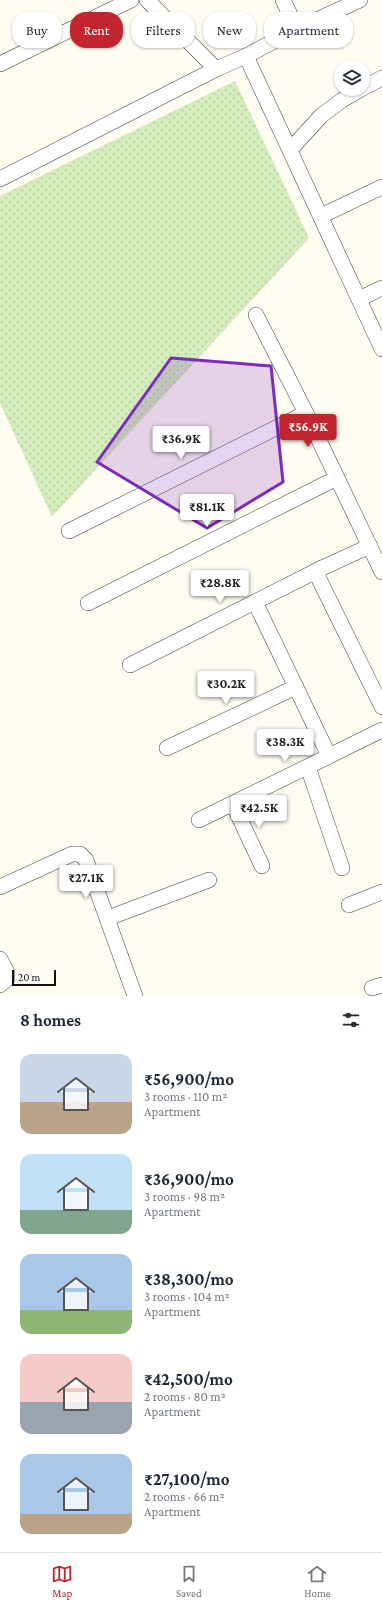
<!DOCTYPE html>
<html lang="en">
<head>
<meta charset="utf-8">
<style>
  body { margin:0; font-family:"Crimson Pro",serif; background:#f2f2f3; color:#1f2937; height:100vh; display:flex; flex-direction:column; font-size:15px; white-space:nowrap }
  * { box-sizing:border-box; margin:0 }
  p { font-size:13px; color:#747a83 }
  .icon { flex:none; width:22px; height:22px; fill:none; stroke:currentColor; stroke-width:2; stroke-linecap:round; stroke-linejoin:round }
  .map { position:relative; height:996px; overflow:hidden }
  .side { display:flex; flex-direction:column; background:#fff; flex:1 }
  .side>* { flex:none }
  .banner { position:absolute; left:12px; top:12px; width:358px; height:36px; display:flex; gap:8px }
  .fabs { position:absolute; left:334px; top:60px; display:grid; gap:8px }
  .fabs a { display:grid; place-items:center; width:36px; height:36px; border-radius:50%; background:#fff; box-shadow:0 1px 3px #0004; font-size:20px }
  .scale { position:absolute; left:12px; bottom:10px; width:44px; box-sizing:border-box; padding-left:4px; border:2px solid #101010; border-top:0; font-size:11px; line-height:14px; white-space:nowrap; color:#101010; -webkit-text-stroke:3px #fff; paint-order:stroke }
  .price { position:absolute; translate:-50% -34px; padding:0 9px; border-radius:4px; background:#fff; color:#222; font-size:13px; line-height:26px; filter:drop-shadow(0 1px 2px #0008) }
  .price::after { content:''; position:absolute; left:50%; top:24px; width:12px; height:9px; margin-left:-6px; background:inherit; clip-path:polygon(0 0,100% 0,50% 100%) }
  .price.current { background:#c2252d; color:#fff }
  ul { padding:0; list-style:none }
  li { display:flex; align-items:center; gap:12px; height:100px; padding:0 20px }
  li span { display:grid; place-items:center; flex:none; width:112px; height:80px; border-radius:12px; color:#555 }
  li>.icon { margin-inline-start:auto }
  span .icon { width:48px; height:48px; fill:#fffc; stroke-width:1 }
  li b { font-size:17px }
  h2 { display:flex; justify-content:space-between; align-items:center; height:48px; padding:0 20px; font-size:17px }
  .pill { padding:0 14px; border-radius:16px; background:#fff; box-shadow:0 1px 3px #0004; font-size:14px; line-height:36px }
  .pill.current { background:#c2252d; color:#fff }
  .dock { display:flex; justify-content:space-around; align-items:center; height:56px; border-top:1px solid #e0e1e3; background:#fff; font-size:11px; color:#747a83 }
  .dock a { display:grid; justify-items:center; gap:2px }
  .dock .current { color:#c2252d }
  .map>svg:first-child { display:block }
  .park { fill:url(#park-dots) }
  .lines { fill:none; stroke-linecap:round; stroke-linejoin:round }
  .minor-casing { stroke:#434343; stroke-width:16 }
  .minor { stroke:#fff; stroke-width:15 }
  .marked { fill:#7b2cbf; fill-opacity:0.2; stroke:#7b2cbf; stroke-width:3; stroke-linejoin:round }
</style>
</head>
<body>
<div class="map">
<svg width="382" height="996" viewBox="0 0 382 996">
  <defs>
    <pattern id="park-dots" width="8" height="8" patternUnits="userSpaceOnUse"><rect width="8" height="8" fill="#d4ebbb"/><path d="M2 2h.1M6 6h.1" fill="none" stroke="#b5c8a0" stroke-width="1.8" stroke-linecap="round"/></pattern>
  </defs>
  <rect width="100%" height="100%" fill="#fffcf2"/>
  <path class="park" d="M 235,81 L 309,238 L 52,517 L 0,403 L 0,196 Z"/>
  <g class="lines">
    <defs>
      <g id="minor">
        <path d="M 147,0 L 216,69"/>
        <path d="M 283,0 L 297,29"/>
        <path d="M 246,56 L 382,349"/>
        <path d="M 0,64 L 131,0"/>
        <path d="M 363,88 L 382,78"/>
        <path d="M 290,150 L 321,116 L 342,100 L 361,89"/>
        <path d="M 0,179 L 216,69 L 246,56 L 297,29 L 360,0"/>
        <path d="M 321,216 L 382,187"/>
        <path d="M 359,299 L 382,288"/>
        <path d="M 256,315 L 306,413 L 382,572"/>
        <path d="M 69,531 L 306,413"/>
        <path d="M 370,546 L 322,568 L 319,571 L 318,577 L 382,707"/>
        <path d="M 255,602 L 329,756"/>
        <path d="M 88,603 L 337,478"/>
        <path d="M 130,665 L 322,568"/>
        <path d="M 167,748 L 296,687"/>
        <path d="M 308,767 L 342,868"/>
        <path d="M 233,804 L 262,866"/>
        <path d="M 199,820 L 382,730"/>
        <path d="M 0,887 L 72,854 L 80,854 L 86,860 L 135,996"/>
        <path d="M 349,905 L 382,892"/>
        <path d="M 108,918 L 209,880"/>
        <path d="M 0,959 L 7,972 L 7,979 L 0,985"/>
        <path d="M 372,988 L 382,985"/>
      </g>
    </defs>
    <use href="#minor" class="minor-casing"/>
    <use href="#minor" class="minor"/>
  </g>
  <path class="marked" d="M 171,358 L 271,366 L 283,482 L 207,528 L 97,462 Z"/>
</svg>
<div class="fabs">
<a><svg class="icon" aria-label="layers" viewBox="0 0 24 24"><path d="M12 4l9 5-9 5-9-5zM3 14l9 5 9-5"/></svg></a>
</div>
<div class="scale">20 m</div>
<b class="price current" style="left:308px;top:448px">₹56.9K</b>
<b class="price" style="left:181px;top:460px">₹36.9K</b>
<b class="price" style="left:207px;top:528px">₹81.1K</b>
<b class="price" style="left:220px;top:604px">₹28.8K</b>
<b class="price" style="left:226px;top:705px">₹30.2K</b>
<b class="price" style="left:285px;top:763px">₹38.3K</b>
<b class="price" style="left:259px;top:829px">₹42.5K</b>
<b class="price" style="left:86px;top:899px">₹27.1K</b>
<div class="banner">
<a class="pill">Buy</a>
<a class="pill current">Rent</a>
<a class="pill">Filters</a>
<a class="pill">New</a>
<a class="pill">Apartment</a>
</div>
</div>
<section class="side">
<h2>8 homes<svg class="icon" aria-label="filters" viewBox="0 0 24 24"><path d="M4 7h16M4 17h16"/><circle cx="9" cy="7" r="2"/><circle cx="15" cy="17" r="2"/></svg></h2>
<ul>
<li><span style="background:linear-gradient(#c9d6e8 60%,#b9a48a 0)"><svg class="icon" aria-label="home" viewBox="0 0 24 24"><path d="M3 11l9-7 9 7M6 9v11h12V9"/></svg></span><div><b>₹56,900/mo</b><p>3 rooms · 110 m²</p><p>Apartment</p></div></li>
<li><span style="background:linear-gradient(#bfe0f5 70%,#7fa58c 0)"><svg class="icon" aria-label="home" viewBox="0 0 24 24"><path d="M3 11l9-7 9 7M6 9v11h12V9"/></svg></span><div><b>₹36,900/mo</b><p>3 rooms · 98 m²</p><p>Apartment</p></div></li>
<li><span style="background:linear-gradient(#a9c7e8 70%,#8fb573 0)"><svg class="icon" aria-label="home" viewBox="0 0 24 24"><path d="M3 11l9-7 9 7M6 9v11h12V9"/></svg></span><div><b>₹38,300/mo</b><p>3 rooms · 104 m²</p><p>Apartment</p></div></li>
<li><span style="background:linear-gradient(#f6c9c9 60%,#9aa5b1 0)"><svg class="icon" aria-label="home" viewBox="0 0 24 24"><path d="M3 11l9-7 9 7M6 9v11h12V9"/></svg></span><div><b>₹42,500/mo</b><p>2 rooms · 80 m²</p><p>Apartment</p></div></li>
<li><span style="background:linear-gradient(#a9c7e8 75%,#b9a48a 0)"><svg class="icon" aria-label="home" viewBox="0 0 24 24"><path d="M3 11l9-7 9 7M6 9v11h12V9"/></svg></span><div><b>₹27,100/mo</b><p>2 rooms · 66 m²</p><p>Apartment</p></div></li>
</ul>
</section>
<nav class="dock">
<a class="current"><svg class="icon" aria-label="map" viewBox="0 0 24 24"><path d="M3 6l6-2 6 2 6-2v14l-6 2-6-2-6 2zM9 4v14M15 6v14"/></svg>Map</a>
<a><svg class="icon" aria-label="saved" viewBox="0 0 24 24"><path d="M7 4h10v16l-5-4-5 4z"/></svg>Saved</a>
<a><svg class="icon" aria-label="home" viewBox="0 0 24 24"><path d="M3 11l9-7 9 7M6 9v11h12V9"/></svg>Home</a>
</nav>
</body>
</html>
